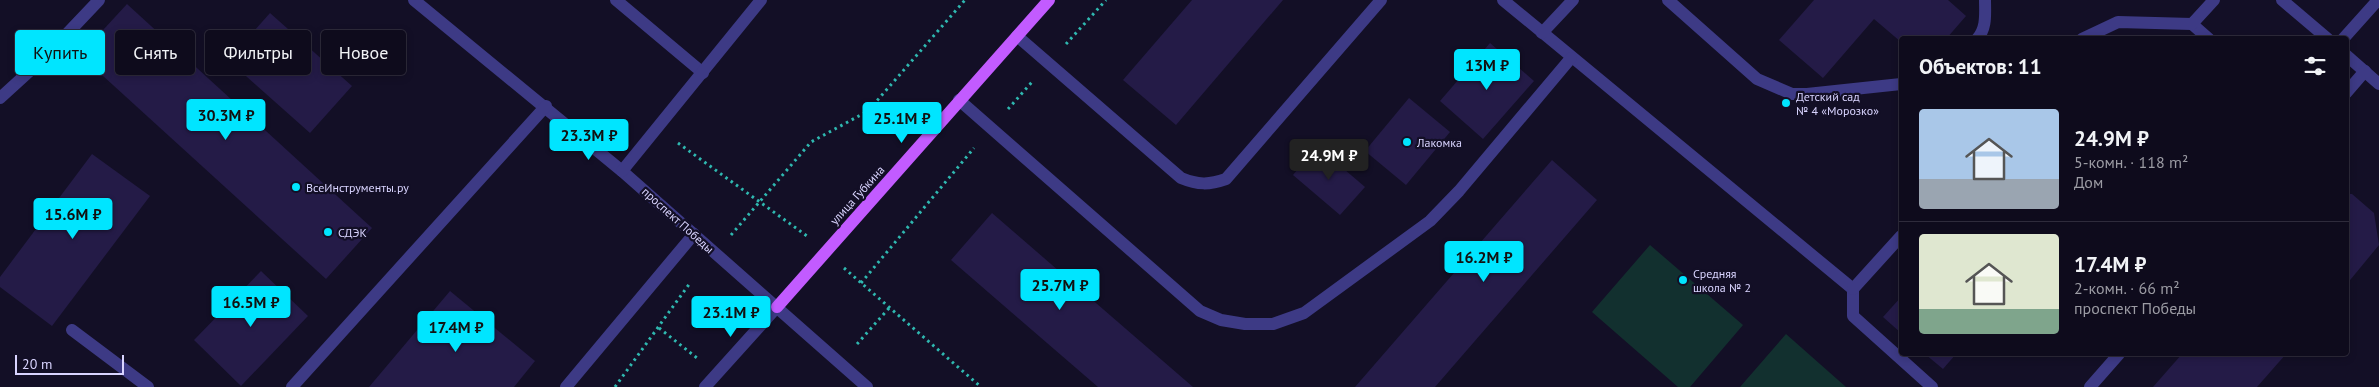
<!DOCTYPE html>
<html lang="ru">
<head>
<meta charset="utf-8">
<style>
  body { margin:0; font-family:"PT Sans",sans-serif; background:#1c1929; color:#f1f3f6; height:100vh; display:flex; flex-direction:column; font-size:19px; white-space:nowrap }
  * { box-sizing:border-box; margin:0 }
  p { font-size:16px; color:#9b9ba3 }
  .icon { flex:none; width:28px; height:28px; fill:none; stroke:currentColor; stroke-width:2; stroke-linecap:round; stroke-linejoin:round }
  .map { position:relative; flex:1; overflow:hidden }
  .side { position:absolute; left:1899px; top:36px; width:450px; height:320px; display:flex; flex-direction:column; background:#0e0b1c; border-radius:5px; box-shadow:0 2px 8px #0003,0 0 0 1px #2e2b3b }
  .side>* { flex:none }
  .top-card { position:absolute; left:15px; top:30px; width:475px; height:45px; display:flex; gap:10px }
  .scale { position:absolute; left:15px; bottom:12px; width:109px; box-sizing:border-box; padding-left:5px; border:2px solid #d9d4ff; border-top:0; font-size:14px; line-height:18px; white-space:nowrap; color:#d9d4ff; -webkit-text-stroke:4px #130f26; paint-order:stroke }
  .price { position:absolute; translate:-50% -42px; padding:0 11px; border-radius:5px; background:#00e5ff; color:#111; font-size:16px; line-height:32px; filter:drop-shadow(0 1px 2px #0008) }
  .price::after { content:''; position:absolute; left:50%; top:30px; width:15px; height:11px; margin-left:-8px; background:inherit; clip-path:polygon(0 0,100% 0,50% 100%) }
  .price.on { background:#222; color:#fff }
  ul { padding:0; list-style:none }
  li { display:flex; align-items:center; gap:15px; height:125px; padding:0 20px }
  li+li { border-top:1px solid #2e2b3b }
  li span { display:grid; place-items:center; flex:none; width:140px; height:100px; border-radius:5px; color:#555 }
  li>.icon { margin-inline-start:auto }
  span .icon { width:60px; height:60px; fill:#fffc; stroke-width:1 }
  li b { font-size:21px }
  h2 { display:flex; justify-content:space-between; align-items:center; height:60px; padding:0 20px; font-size:21px }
  .tag { padding:0 18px; border-radius:5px; background:#0e0b1c; box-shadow:0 2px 8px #0003,0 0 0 1px #2e2b3b; font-size:18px; line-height:45px }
  .tag.on { background:#00e5ff; color:#111 }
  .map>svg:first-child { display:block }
  .green { fill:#12302f }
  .building { fill:#241b47 }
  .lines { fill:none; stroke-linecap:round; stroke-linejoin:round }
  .path { stroke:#2fb8b0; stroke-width:3; stroke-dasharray:2.5 4; stroke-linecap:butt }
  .minor { stroke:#3d3a85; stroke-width:12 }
  .major { stroke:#c25bff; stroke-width:12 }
  .poi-dot { fill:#00e5ff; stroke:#130f26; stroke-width:2 }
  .labels { text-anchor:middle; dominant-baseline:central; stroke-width:4.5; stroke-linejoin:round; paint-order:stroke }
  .poi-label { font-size:12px; fill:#d9d4ff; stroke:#130f26; text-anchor:start }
  .street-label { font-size:12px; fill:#d9d4ff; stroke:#130f26 }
</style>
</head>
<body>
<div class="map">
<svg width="2379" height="387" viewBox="0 0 2379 387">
  <rect width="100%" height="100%" fill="#130f26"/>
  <g class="green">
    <path d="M 1650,245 L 1743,325 L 1690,387 L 1678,387 L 1592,312 Z"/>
    <path d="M 1786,334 L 1846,387 L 1740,387 Z"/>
  </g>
  <g class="building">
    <path d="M 1192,0 L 1283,0 L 1176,125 L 1123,80 Z"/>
    <path d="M 1814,0 L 1948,0 L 1966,16 L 1946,39 L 1901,39 L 1901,42 L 1874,19 L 1823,78 L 1779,40 Z"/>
    <path d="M 127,4 L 372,228 L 326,279 L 80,55 Z"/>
    <path d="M 270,13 L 352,86 L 310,133 L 228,60 Z"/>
    <path d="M 1490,43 L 1534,81 L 1483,139 L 1440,101 Z"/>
    <path d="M 1409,98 L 1450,132 L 1406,185 L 1365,151 Z"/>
    <path d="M 1317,146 L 1365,187 L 1340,215 L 1293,175 Z"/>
    <path d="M 92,154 L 150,196 L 52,326 L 0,287 L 0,277 Z"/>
    <path d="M 1552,160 L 1597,200 L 1435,387 L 1355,387 Z"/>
    <path d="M 2346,194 L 2352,194 L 2374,213 L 2379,245 L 2346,285 Z"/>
    <path d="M 992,213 L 1193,387 L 1098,387 L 951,260 Z"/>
    <path d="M 261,271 L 308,316 L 241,386 L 194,340 Z"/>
    <path d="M 450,291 L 535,361 L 514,387 L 369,387 Z"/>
    <path d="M 1901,297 L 1901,333 L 1883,317 Z"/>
    <path d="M 1925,354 L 1956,354 L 1943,369 Z"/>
    <path d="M 2182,354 L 2286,354 L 2257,387 L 2153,387 Z"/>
  </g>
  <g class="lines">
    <g class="path">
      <path d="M 1066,44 L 1106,0"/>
      <path d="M 1008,109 L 1032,82"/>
      <path d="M 678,143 L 807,236"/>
      <path d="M 731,235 L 811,142 L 868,111 L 965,0"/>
      <path d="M 844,268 L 981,387"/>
      <path d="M 861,283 L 974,148"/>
      <path d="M 659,328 L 697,358"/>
      <path d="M 857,344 L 890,307"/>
      <path d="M 615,387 L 690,283"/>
    </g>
    <g class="minor">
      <path d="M 414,0 L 622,171 L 867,387"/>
      <path d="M 616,0 L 703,73"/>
      <path d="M 1503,0 L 1853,289 L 1853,316 L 1932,387"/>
      <path d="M 1668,0 L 1757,79 L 1792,94 L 1807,94 L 1901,84"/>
      <path d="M 2282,0 L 2328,39"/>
      <path d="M 2192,24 L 2209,39"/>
      <path d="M 1542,33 L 1573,0"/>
      <path d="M 1017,36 L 1181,178 C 1198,185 1209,185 1226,179 L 1381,0"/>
      <path d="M 1977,39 C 1987,28 1985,14 1985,0"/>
      <path d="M 2082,39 L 2118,22 L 2192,24 L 2214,0"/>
      <path d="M 2343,39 L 2378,0"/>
      <path d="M 2346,55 L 2379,84"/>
      <path d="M 2346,93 L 2365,71"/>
      <path d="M 0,98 L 45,57 L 99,0"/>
      <path d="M 959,100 L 1200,311 L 1221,320 L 1245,324 L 1273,324 L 1304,313 L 1430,221 L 1459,191 L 1571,58"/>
      <path d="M 622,171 L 761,0"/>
      <path d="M 1853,289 L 1901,236"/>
      <path d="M 72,330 L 148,387"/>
      <path d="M 292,387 L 546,106"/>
      <path d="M 566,387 L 694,234"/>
      <path d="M 705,387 L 777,307"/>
      <path d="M 2090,387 L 2119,354"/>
    </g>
    <path class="major" d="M 777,307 L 1049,0"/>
  </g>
  <g class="poi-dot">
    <circle cx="1786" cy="103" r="5"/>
    <circle cx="1407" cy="142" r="5"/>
    <circle cx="296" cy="187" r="5"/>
    <circle cx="328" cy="232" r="5"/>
    <circle cx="1683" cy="280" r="5"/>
  </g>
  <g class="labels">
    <g class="poi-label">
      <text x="1796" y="96">Детский сад<tspan x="1796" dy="14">№ 4 «Морозко»</tspan></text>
      <text x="1417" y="142">Лакомка</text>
      <text x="306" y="187">ВсеИнструменты.ру</text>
      <text x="338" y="232">СДЭК</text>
      <text x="1693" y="273">Средняя<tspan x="1693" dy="14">школа № 2</tspan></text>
    </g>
    <g class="street-label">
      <text transform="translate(857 195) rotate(-48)">улица Губкина</text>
      <text transform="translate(678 220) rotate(42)">проспект Победы</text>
    </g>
  </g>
</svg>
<div class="scale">20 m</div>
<b class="price" style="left:1487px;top:91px">13M ₽</b>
<b class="price" style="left:226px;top:141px">30.3M ₽</b>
<b class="price" style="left:902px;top:144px">25.1M ₽</b>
<b class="price" style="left:589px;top:161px">23.3M ₽</b>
<b class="price on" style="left:1329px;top:181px">24.9M ₽</b>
<b class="price" style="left:73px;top:240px">15.6M ₽</b>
<b class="price" style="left:1484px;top:283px">16.2M ₽</b>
<b class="price" style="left:1060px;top:311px">25.7M ₽</b>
<b class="price" style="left:251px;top:328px">16.5M ₽</b>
<b class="price" style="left:731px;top:338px">23.1M ₽</b>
<b class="price" style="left:456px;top:353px">17.4M ₽</b>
<div class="top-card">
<a class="tag on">Купить</a>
<a class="tag">Снять</a>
<a class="tag">Фильтры</a>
<a class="tag">Новое</a>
</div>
<section class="side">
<h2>Объектов: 11<svg class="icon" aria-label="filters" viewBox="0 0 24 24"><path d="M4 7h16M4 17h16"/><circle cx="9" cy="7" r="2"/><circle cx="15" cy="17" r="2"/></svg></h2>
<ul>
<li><span style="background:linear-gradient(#a9c7e8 70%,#9aa5b1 0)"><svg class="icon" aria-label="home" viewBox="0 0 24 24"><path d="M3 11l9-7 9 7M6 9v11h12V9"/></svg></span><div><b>24.9M ₽</b><p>5-комн. · 118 m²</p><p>Дом</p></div></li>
<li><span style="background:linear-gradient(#dfe7d0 75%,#7fa58c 0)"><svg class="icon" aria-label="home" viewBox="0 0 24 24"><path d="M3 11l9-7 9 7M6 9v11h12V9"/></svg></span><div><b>17.4M ₽</b><p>2-комн. · 66 m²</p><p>проспект Победы</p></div></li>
</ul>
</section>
</div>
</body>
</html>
